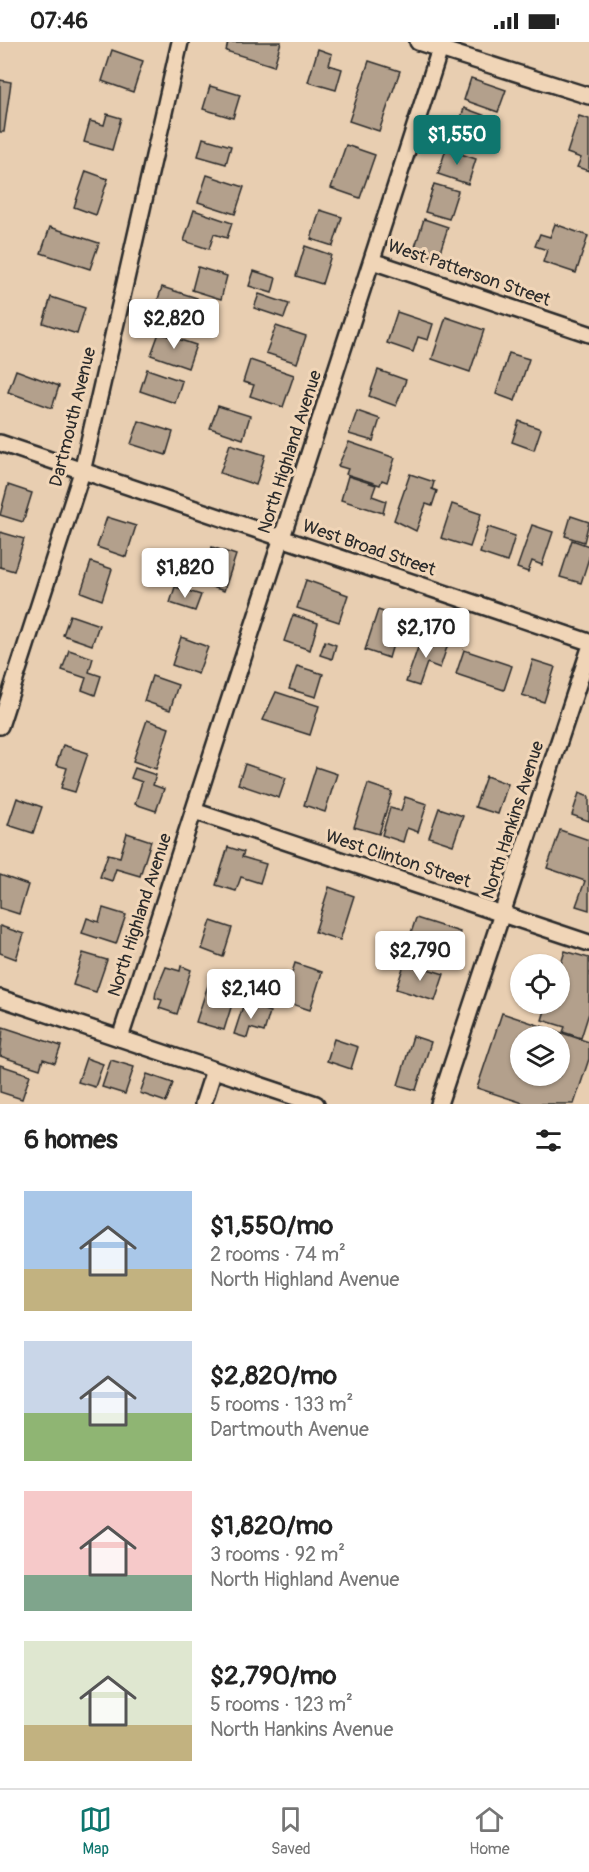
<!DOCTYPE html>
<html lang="en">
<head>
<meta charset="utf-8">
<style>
  body { margin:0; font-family:Pangolin,sans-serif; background:#f6f6f6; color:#222; height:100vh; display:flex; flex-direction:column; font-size:22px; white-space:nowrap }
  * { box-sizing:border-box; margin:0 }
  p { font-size:20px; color:#767676 }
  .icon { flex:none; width:33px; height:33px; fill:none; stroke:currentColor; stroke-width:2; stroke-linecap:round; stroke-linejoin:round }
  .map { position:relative; height:1062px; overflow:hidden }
  .drawer { display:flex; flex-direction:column; background:#fff; flex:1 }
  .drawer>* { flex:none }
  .fabs { position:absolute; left:510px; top:912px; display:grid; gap:12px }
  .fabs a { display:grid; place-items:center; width:60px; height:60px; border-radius:50%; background:#fff; box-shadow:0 2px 4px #0004; font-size:30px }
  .price { position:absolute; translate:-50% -51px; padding:0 14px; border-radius:6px; background:#fff; color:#222; font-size:20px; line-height:39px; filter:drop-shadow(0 2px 3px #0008) }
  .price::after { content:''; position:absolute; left:50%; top:36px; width:18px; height:14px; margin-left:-9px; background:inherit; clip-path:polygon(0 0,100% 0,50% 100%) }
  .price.on { background:#0f766e; color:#fff }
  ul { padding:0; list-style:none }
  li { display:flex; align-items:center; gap:18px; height:150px; padding:0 24px }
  li span { display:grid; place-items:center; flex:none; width:168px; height:120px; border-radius:0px; color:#555 }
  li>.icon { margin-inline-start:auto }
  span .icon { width:72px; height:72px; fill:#fffc; stroke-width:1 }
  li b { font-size:26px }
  h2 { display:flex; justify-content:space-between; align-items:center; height:72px; padding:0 24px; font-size:26px }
  .status { display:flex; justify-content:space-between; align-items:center; height:42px; padding:0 30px; background:#fff; direction:ltr }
  .status svg { height:16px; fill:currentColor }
  .menu { display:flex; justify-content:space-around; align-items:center; height:84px; border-top:2px solid #e0e0e0; background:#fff; font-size:16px; color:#767676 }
  .menu a { display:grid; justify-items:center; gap:3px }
  .menu .on { color:#0f766e }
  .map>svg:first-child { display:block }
  .building { fill:#b3a08c; stroke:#2b2b2b; stroke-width:1.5; fill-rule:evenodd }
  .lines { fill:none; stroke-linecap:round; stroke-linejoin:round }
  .minor-casing { stroke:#2b2b2b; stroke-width:20 }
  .minor { stroke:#f0d5b7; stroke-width:15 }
  .labels { text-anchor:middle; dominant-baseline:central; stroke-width:6; stroke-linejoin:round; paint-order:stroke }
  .street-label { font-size:18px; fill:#2b2b2b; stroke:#f0d5b7 }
</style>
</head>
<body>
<div class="status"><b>07:46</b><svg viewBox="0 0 49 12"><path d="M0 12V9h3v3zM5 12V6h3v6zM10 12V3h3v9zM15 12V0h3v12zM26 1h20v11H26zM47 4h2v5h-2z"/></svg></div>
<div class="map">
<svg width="589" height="1062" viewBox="0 0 589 1062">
  <rect width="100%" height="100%" fill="#e8ceb1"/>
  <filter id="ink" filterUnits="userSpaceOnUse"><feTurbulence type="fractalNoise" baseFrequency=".0167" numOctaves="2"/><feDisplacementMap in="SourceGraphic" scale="12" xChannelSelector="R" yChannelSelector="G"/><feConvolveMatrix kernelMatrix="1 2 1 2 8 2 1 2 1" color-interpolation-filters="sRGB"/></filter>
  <g filter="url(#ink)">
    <g class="building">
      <path d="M 228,0 L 281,0 L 274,24 L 226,9 Z"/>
      <path d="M 318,7 L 332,12 L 329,23 L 342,27 L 336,48 L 308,40 Z"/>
      <path d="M 112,8 L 143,19 L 133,50 L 102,39 Z"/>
      <path d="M 369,19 L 400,29 L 379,89 L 349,79 Z"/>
      <path d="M 471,36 L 506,48 L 498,70 L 464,58 Z"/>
      <path d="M 0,38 L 11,40 L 4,90 L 0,90 Z"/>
      <path d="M 210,44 L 240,53 L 233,76 L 203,67 Z"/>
      <path d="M 464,66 L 494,77 L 486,102 L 456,93 Z"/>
      <path d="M 107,72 L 121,76 L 112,108 L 84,100 L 90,79 L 104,83 Z"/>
      <path d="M 579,74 L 589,77 L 589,129 L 577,125 L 581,116 L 567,111 Z"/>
      <path d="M 203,96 L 231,104 L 226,122 L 198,114 Z"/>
      <path d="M 346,103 L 375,113 L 360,156 L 331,146 Z"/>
      <path d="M 446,107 L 476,117 L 468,142 L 438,132 Z"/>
      <path d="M 86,129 L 108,137 L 96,173 L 74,165 Z"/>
      <path d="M 207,133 L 244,145 L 235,172 L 198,160 Z"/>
      <path d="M 434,142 L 458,149 L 449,177 L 425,170 Z"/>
      <path d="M 194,168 L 232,181 L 227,196 L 214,192 L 209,207 L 184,199 Z"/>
      <path d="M 320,168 L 342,175 L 333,204 L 311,197 Z"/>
      <path d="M 424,177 L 448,185 L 438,216 L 414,208 Z"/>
      <path d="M 555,182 L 588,194 L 576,231 L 543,220 L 547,208 L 535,204 L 540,192 L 550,195 Z"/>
      <path d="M 50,185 L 99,201 L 90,227 L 41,211 Z"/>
      <path d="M 305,204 L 331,213 L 322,242 L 296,234 Z"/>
      <path d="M 198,225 L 227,234 L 221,257 L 192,248 Z"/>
      <path d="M 254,229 L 276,236 L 272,251 L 249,244 Z"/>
      <path d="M 162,245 L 197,256 L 192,272 L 206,277 L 201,293 L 161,280 L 166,266 L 156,263 Z"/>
      <path d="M 259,252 L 289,262 L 284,276 L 254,266 Z"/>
      <path d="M 51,255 L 85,266 L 77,292 L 43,281 Z"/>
      <path d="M 397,270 L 433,282 L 428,298 L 418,295 L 413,310 L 387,301 Z"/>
      <path d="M 446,275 L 484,288 L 470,330 L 432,317 Z"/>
      <path d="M 276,284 L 306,294 L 297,321 L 266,311 Z"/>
      <path d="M 159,291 L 196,303 L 188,326 L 151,313 Z"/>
      <path d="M 509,311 L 529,317 L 515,359 L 496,352 Z"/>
      <path d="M 250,318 L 294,333 L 283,365 L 250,354 L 254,343 L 243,340 Z"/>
      <path d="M 147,327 L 182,339 L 175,361 L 140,349 Z"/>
      <path d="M 16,328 L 59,344 L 52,366 L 8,350 Z"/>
      <path d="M 378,328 L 406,338 L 396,364 L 369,354 Z"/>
      <path d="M 218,364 L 250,374 L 243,397 L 210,386 Z"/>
      <path d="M 357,369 L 380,377 L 373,399 L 349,392 Z"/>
      <path d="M 139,379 L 173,390 L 166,413 L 131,402 Z"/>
      <path d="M 519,379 L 541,387 L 534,408 L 512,400 Z"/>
      <path d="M 349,400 L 395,416 L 387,440 L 382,438 L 380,443 L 346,432 L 348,427 L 338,424 Z"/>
      <path d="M 230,402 L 265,413 L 256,443 L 220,431 Z"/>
      <path d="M 410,432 L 434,440 L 432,447 L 437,449 L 432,464 L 426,462 L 416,489 L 394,478 Z"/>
      <path d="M 348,434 L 376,443 L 372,454 L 386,459 L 383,471 L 341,458 Z"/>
      <path d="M 8,443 L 32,451 L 23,480 L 0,473 Z"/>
      <path d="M 452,462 L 481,472 L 470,505 L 441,496 Z"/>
      <path d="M 571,474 L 589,480 L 584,500 L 565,494 Z"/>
      <path d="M 107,475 L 136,484 L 126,515 L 97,505 Z"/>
      <path d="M 532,483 L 553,490 L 542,523 L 532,519 L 528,530 L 517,526 Z"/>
      <path d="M 488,485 L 515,494 L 507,520 L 480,511 Z"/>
      <path d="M 0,490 L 24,497 L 14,529 L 0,525 Z"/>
      <path d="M 572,498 L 589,504 L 589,516 L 581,541 L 560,535 Z"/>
      <path d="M 212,505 L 236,513 L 224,549 L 201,541 Z"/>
      <path d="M 91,520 L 112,527 L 102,558 L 81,550 Z"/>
      <path d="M 306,538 L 348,553 L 339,580 L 297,566 Z"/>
      <path d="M 175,545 L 201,553 L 195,569 L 170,561 Z"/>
      <path d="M 378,568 L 401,576 L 389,616 L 365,608 Z"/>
      <path d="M 70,573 L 99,583 L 92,603 L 63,593 Z"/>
      <path d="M 293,573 L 318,581 L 310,608 L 284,599 Z"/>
      <path d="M 422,594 L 448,602 L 440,626 L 427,621 L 419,644 L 406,640 Z"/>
      <path d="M 181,595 L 208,605 L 198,632 L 172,623 Z"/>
      <path d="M 325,599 L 336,603 L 332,617 L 320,613 Z"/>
      <path d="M 69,608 L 93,616 L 89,630 L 101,634 L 95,653 L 82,648 L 86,636 L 62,628 Z"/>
      <path d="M 464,608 L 512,624 L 504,648 L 456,632 Z"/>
      <path d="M 533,618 L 555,625 L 544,660 L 522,653 Z"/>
      <path d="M 297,624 L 323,632 L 316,655 L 289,647 Z"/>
      <path d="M 152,634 L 178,643 L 170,668 L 144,659 Z"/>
      <path d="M 276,650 L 319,664 L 310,693 L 263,678 Z"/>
      <path d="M 147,678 L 169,686 L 156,727 L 133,719 Z"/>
      <path d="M 63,703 L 88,711 L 75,750 L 61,746 L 67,726 L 56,723 Z"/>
      <path d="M 245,722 L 286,736 L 279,756 L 238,742 Z"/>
      <path d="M 316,725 L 337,732 L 325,770 L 304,763 Z"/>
      <path d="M 135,726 L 156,733 L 153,743 L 164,747 L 156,769 L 135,762 L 142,740 L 131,736 Z"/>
      <path d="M 486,734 L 508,742 L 498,772 L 475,765 Z"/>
      <path d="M 368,742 L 392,750 L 379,792 L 354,785 Z"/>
      <path d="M 579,751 L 589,755 L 589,779 L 572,773 Z"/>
      <path d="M 405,755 L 427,762 L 418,790 L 407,786 L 403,800 L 382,793 L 390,766 L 401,769 Z"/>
      <path d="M 17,756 L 42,765 L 33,791 L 8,783 Z"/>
      <path d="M 439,766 L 463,774 L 453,803 L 429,795 Z"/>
      <path d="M 560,788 L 589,798 L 589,868 L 576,864 L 585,839 L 547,826 Z"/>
      <path d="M 127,791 L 151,799 L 140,834 L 116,827 L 112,839 L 100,835 L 108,812 L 120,815 Z"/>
      <path d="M 228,805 L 244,810 L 242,815 L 266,822 L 260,841 L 241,835 L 236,849 L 216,843 Z"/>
      <path d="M 0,833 L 28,843 L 19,872 L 0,866 Z"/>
      <path d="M 329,845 L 354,854 L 340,898 L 315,890 Z"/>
      <path d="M 103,866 L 126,873 L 116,902 L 82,891 L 87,876 L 99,880 Z"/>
      <path d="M 416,876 L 460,890 L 452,915 L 408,900 Z"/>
      <path d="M 211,879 L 232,886 L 223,915 L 202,907 Z"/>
      <path d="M 0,884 L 24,892 L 16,917 L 0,911 Z"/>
      <path d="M 565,909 L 589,916 L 589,971 L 581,996 L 563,990 L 565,985 L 542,978 L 547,962 L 560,962 L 560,925 Z"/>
      <path d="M 83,911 L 107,918 L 96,950 L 73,943 Z"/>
      <path d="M 405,920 L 444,932 L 435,959 L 396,947 Z"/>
      <path d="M 295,921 L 322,930 L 310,968 L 283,959 Z"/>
      <path d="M 181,924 L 191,928 L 177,972 L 159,966 L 162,958 L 155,956 L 156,949 L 166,925 L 180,929 Z"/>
      <path d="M 211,934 L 238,943 L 224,988 L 196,980 Z"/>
      <path d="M 244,961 L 270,970 L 264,990 L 250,986 L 247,996 L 234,992 Z"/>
      <path d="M 502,971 L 589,1000 L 589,1017 L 574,1062 L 526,1062 L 477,1046 ZM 520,994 L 560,994 L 560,1034 L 520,1034 Z"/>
      <path d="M 3,985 L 61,1004 L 55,1021 L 43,1017 L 40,1027 L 0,1014 Z"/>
      <path d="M 413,994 L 431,1000 L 416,1048 L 398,1043 Z"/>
      <path d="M 334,997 L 358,1005 L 351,1027 L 327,1019 Z"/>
      <path d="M 86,1016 L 103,1022 L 95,1045 L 78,1040 Z"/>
      <path d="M 111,1018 L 134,1025 L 125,1052 L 102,1045 Z"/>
      <path d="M 0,1023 L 30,1033 L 22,1057 L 0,1050 Z"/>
      <path d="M 147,1032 L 173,1041 L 166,1060 L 140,1051 Z"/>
    </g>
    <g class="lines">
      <defs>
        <g id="minor">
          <path d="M 418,0 L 589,54"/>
          <path d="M 372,219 L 589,292"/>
          <path d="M 0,401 L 589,600"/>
          <path d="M 0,684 L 82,430 L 180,0"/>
          <path d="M 194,769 L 589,901"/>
          <path d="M 0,956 L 316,1062"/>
          <path d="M 120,996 L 440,7"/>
          <path d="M 203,1062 L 214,1028"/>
          <path d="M 439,1062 L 589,609"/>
        </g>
      </defs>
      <use href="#minor" class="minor-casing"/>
      <use href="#minor" class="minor"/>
    </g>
  </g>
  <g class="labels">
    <g class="street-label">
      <text transform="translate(469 231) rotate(19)">West Patterson Street</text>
      <text transform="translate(73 375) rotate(-76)">Dartmouth Avenue</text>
      <text transform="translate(290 410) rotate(-72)">North Highland Avenue</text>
      <text transform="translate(369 506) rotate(19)">West Broad Street</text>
      <text transform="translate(513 778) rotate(-72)">North Hankins Avenue</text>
      <text transform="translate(398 817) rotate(18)">West Clinton Street</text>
      <text transform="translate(140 873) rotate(-72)">North Highland Avenue</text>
    </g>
  </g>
</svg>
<div class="fabs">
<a><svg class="icon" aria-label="locate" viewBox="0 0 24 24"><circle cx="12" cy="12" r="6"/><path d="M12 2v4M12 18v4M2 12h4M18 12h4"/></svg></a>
<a><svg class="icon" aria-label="layers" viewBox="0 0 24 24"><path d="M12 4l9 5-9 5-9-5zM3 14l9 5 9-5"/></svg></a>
</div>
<b class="price on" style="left:457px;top:124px">$1,550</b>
<b class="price" style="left:174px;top:308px">$2,820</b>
<b class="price" style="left:185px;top:557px">$1,820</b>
<b class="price" style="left:426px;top:617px">$2,170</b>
<b class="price" style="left:420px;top:940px">$2,790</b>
<b class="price" style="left:251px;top:978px">$2,140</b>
</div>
<section class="drawer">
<h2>6 homes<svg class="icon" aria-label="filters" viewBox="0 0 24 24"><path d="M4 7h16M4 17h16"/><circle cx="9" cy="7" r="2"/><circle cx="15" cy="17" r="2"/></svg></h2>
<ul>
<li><span style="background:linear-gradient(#a9c7e8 65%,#c2b280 0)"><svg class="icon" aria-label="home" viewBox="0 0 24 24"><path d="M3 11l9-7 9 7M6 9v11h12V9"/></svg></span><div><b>$1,550/mo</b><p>2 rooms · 74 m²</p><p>North Highland Avenue</p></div></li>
<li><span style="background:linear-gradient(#c9d6e8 60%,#8fb573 0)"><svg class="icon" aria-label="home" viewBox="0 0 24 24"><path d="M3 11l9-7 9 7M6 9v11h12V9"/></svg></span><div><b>$2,820/mo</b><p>5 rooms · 133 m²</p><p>Dartmouth Avenue</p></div></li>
<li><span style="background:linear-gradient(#f6c9c9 70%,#7fa58c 0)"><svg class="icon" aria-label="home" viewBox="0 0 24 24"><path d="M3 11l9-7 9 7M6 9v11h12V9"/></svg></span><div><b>$1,820/mo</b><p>3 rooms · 92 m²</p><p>North Highland Avenue</p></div></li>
<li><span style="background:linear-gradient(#dfe7d0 70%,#c2b280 0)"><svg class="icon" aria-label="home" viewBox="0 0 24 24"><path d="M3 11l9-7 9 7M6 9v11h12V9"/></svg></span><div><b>$2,790/mo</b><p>5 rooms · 123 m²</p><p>North Hankins Avenue</p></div></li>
</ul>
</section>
<nav class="menu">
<a class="on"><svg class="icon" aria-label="map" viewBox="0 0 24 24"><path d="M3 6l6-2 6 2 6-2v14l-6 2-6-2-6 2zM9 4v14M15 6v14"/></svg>Map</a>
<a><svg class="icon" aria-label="saved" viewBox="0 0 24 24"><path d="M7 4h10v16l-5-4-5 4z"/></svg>Saved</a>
<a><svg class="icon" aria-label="home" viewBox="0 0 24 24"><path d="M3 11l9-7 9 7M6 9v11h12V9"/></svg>Home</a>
</nav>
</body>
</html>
